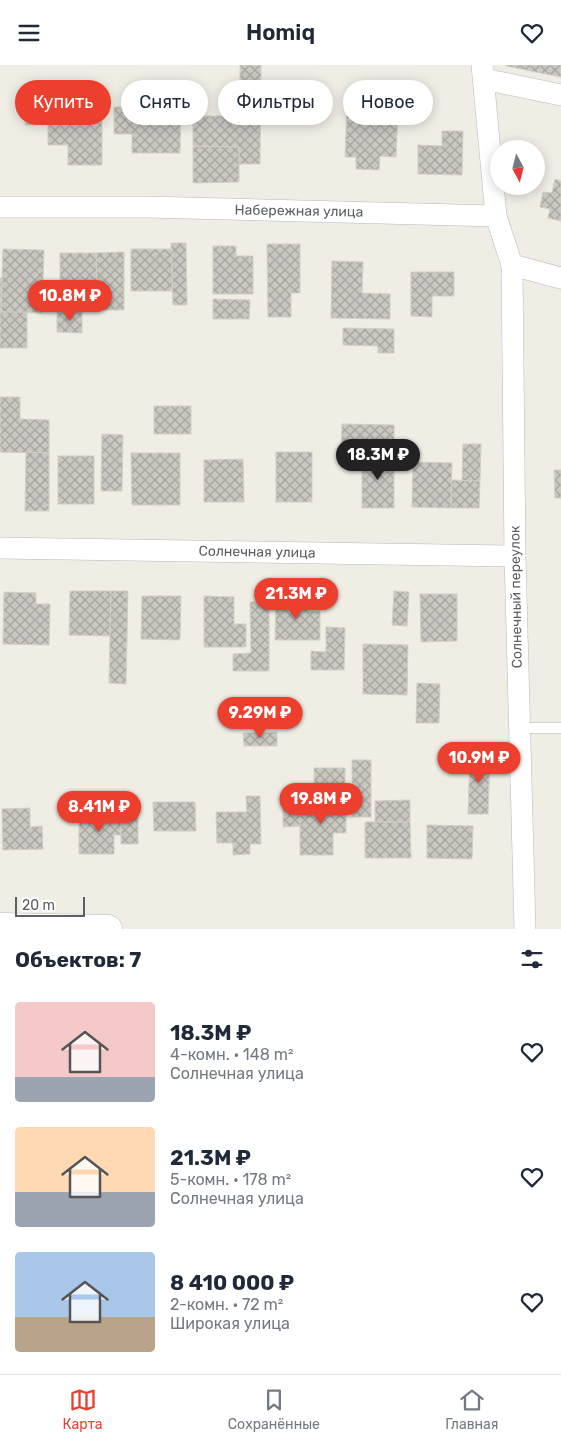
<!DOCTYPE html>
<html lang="ru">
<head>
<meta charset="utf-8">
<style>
  body { margin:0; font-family:Rubik,sans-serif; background:#f2f2f3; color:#1f2937; height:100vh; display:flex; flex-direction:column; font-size:19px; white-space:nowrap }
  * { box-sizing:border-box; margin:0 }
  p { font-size:16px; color:#747a83 }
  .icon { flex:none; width:28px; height:28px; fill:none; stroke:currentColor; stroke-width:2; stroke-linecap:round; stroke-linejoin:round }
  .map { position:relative; height:864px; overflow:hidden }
  .details { display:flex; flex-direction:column; background:#fff; flex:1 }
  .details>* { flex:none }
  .top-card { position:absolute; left:15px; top:15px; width:531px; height:45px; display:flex; gap:10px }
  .needle { width:32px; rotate:173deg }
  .tools { position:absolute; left:490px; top:75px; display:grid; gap:10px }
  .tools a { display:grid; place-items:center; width:55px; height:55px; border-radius:50%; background:#fff; box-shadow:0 2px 12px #0003; font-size:25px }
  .scale { position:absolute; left:15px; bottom:12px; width:70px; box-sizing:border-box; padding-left:5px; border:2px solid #5c6065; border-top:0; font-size:14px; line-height:18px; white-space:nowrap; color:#5c6065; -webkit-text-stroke:4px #fff; paint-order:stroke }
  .price { position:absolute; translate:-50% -42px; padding:0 11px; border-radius:18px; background:#ec3f2d; color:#fff; font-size:16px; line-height:32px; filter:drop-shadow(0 1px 2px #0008) }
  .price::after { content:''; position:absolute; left:50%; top:30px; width:15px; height:11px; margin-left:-8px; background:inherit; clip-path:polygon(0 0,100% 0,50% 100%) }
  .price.on { background:#222; color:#fff }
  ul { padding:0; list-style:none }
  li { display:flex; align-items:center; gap:15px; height:125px; padding:0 15px }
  li span { display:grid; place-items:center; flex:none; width:140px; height:100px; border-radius:5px; color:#555 }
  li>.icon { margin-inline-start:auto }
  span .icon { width:60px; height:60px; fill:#fffc; stroke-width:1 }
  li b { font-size:21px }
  h2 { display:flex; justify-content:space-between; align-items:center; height:60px; padding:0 15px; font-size:21px }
  .tag { padding:0 18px; border-radius:22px; background:#fff; box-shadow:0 2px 12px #0003; font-size:18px; line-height:45px }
  .tag.on { background:#ec3f2d; color:#fff }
  header { display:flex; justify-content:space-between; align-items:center; height:65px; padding:0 15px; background:#fff; font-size:22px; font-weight:600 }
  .tab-bar { display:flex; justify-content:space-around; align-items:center; height:70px; border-top:1px solid #e0e1e3; background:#fff; font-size:14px; color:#747a83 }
  .tab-bar a { display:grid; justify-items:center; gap:2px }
  .tab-bar .on { color:#ec3f2d }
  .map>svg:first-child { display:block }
  .building { fill:url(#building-cross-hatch); stroke:#d4cfc2 }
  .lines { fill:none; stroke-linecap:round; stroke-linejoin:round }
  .lane-casing { stroke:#b7babe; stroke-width:11 }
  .street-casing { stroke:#b7babe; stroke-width:22 }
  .secondary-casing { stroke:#b8bbc0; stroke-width:29 }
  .lane { stroke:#fff; stroke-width:10 }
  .street { stroke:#fff; stroke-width:21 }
  .secondary { stroke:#fff; stroke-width:28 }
  .labels { text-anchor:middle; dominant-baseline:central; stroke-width:4.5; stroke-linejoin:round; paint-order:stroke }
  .street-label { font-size:14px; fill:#5c6065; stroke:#fff }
</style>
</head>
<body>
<header><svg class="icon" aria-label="menu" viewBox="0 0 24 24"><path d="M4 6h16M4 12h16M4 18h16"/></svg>Homiq<svg class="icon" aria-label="heart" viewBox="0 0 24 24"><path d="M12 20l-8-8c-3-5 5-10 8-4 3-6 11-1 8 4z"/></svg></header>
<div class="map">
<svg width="561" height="864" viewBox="0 0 561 864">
  <defs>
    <pattern id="building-cross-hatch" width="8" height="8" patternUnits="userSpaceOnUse" patternTransform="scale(1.25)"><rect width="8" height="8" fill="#cac7c1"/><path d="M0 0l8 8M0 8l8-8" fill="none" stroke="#a7a5a0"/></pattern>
  </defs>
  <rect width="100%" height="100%" fill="#efede4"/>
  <g class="building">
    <path d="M 240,0 L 261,0 L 260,99 L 239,99 L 239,82 L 193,81 L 193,51 L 240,51 Z"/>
    <path d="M 506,0 L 561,0 L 561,12 L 506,1 Z"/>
    <path d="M 25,40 L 37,41 L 37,60 L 25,60 Z"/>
    <path d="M 347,41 L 398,43 L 396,92 L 380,91 L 379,105 L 356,104 L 356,92 L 345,92 Z"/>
    <path d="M 114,42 L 181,42 L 180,88 L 132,88 L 132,69 L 114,69 Z"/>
    <path d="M 48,49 L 102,49 L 102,100 L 68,100 L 68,80 L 48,80 Z"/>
    <path d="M 442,66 L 463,66 L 462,110 L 418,109 L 418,80 L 442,81 Z"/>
    <path d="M 193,81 L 239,82 L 239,117 L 193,118 Z"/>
    <path d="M 555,114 L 561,116 L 561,156 L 548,153 L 550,144 L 540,142 L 543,127 L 552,128 Z"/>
    <path d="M 171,178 L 186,178 L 187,240 L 173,240 Z"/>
    <path d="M 267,179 L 300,179 L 300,228 L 291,228 L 291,252 L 268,252 Z"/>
    <path d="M 213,181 L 236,181 L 236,191 L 253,191 L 253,229 L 213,229 Z"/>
    <path d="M 3,184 L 44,185 L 42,248 L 1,247 Z"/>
    <rect x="131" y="184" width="41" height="42"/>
    <path d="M 124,187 L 124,245 L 97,245 L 96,188 Z"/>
    <path d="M 60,188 L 96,188 L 97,234 L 60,235 Z"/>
    <path d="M 332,196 L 363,197 L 362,228 L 390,229 L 390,254 L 331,253 Z"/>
    <path d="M 411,207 L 454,207 L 454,231 L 432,231 L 432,252 L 411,251 Z"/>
    <path d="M 0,213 L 2,213 L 1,247 L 27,247 L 27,283 L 0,283 Z"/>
    <path d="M 213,234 L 250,235 L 249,254 L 213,254 Z"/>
    <path d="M 57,247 L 82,247 L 82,268 L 57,267 Z"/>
    <path d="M 343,263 L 394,264 L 394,288 L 378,288 L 378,281 L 343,280 Z"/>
    <path d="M 0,332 L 20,332 L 20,354 L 49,355 L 49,388 L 0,387 Z"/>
    <rect x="154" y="341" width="37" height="28"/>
    <path d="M 342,359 L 394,360 L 394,389 L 341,389 Z"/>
    <path d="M 102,369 L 123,370 L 122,426 L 101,426 Z"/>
    <path d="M 463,379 L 481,379 L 480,416 L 462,416 Z"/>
    <path d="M 26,387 L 49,388 L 49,446 L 25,446 Z"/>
    <rect x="276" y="387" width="36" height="50"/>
    <path d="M 131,388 L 180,388 L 180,440 L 132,440 Z"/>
    <rect x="362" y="389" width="32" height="54"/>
    <rect x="58" y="391" width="36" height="48"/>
    <path d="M 243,394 L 244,437 L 204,437 L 204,395 Z"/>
    <path d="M 413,397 L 452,398 L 451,443 L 412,442 Z"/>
    <path d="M 554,405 L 561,405 L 561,433 L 555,433 Z"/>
    <path d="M 452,415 L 480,416 L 479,443 L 451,443 Z"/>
    <path d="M 70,526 L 111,526 L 110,571 L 69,570 Z"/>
    <path d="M 111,526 L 128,526 L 126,619 L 109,618 Z"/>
    <path d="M 394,526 L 409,527 L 407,561 L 392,560 Z"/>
    <path d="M 4,527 L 36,528 L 36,539 L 50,539 L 49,580 L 3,579 Z"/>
    <path d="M 420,529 L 457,529 L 457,576 L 421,577 Z"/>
    <path d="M 142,531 L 181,531 L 180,575 L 141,574 Z"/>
    <path d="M 204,531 L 234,532 L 234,559 L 246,559 L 246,582 L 204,582 Z"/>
    <path d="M 276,531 L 307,532 L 307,546 L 320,546 L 320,575 L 275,575 Z"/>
    <path d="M 269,536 L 269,606 L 233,606 L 233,589 L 251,588 L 250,537 Z"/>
    <path d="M 326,562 L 345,563 L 344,605 L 311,605 L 311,586 L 326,587 Z"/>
    <path d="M 363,579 L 408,580 L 407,630 L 363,629 Z"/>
    <path d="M 417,618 L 440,619 L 439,658 L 416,658 Z"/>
    <path d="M 277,667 L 277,681 L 244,681 L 243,668 Z"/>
    <path d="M 470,688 L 490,689 L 488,749 L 468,749 Z"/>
    <rect x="352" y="695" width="19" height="57"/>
    <path d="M 314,703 L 345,703 L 345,725 L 314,724 Z"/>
    <path d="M 114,727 L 114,741 L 76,742 L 75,728 Z"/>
    <path d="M 246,731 L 260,731 L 261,779 L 250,779 L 250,789 L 233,790 L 233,778 L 217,778 L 216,747 L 247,747 Z"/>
    <path d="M 283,734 L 300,734 L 300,761 L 283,762 Z"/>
    <path d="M 300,734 L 346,734 L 346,768 L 333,768 L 333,790 L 300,790 Z"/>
    <path d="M 410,735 L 410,757 L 375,757 L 375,736 Z"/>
    <path d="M 153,737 L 195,737 L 196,766 L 154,766 Z"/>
    <path d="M 30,743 L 30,762 L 42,761 L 43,784 L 3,785 L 2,744 Z"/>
    <path d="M 121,748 L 121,770 L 114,770 L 114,789 L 79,789 L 79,749 Z"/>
    <rect x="121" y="748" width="17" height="31"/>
    <path d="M 365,757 L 410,757 L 411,793 L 365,793 Z"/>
    <path d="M 427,760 L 473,761 L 472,794 L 427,793 Z"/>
  </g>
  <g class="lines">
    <defs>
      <path id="lane" d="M 519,663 L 561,663"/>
      <g id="street">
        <path d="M 482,0 L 496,151"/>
        <path d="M 484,14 L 561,30"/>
        <path d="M 0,142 L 146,142 L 496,151 L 512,200 L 561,213"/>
        <path d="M 512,200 L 515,491 L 525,864"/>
        <path d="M 0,483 L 515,491"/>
      </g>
      <path id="secondary" d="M 0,862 L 108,864"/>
    </defs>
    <use href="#lane" class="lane-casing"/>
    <use href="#street" class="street-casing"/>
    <use href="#secondary" class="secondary-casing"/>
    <use href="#lane" class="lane"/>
    <use href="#street" class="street"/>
    <use href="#secondary" class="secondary"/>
  </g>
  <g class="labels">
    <g class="street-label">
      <text transform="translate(299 146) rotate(1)">Набережная улица</text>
      <text transform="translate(257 487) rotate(1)">Солнечная улица</text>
      <text transform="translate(516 532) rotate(-91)">Солнечный переулок</text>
    </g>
  </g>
</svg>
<div class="tools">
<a><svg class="needle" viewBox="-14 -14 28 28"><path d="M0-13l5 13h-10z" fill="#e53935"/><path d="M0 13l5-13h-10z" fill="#747a83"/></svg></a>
</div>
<div class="scale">20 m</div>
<b class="price" style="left:70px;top:257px">10.8M ₽</b>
<b class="price on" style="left:378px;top:416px">18.3M ₽</b>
<b class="price" style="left:296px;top:555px">21.3M ₽</b>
<b class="price" style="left:260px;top:674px">9.29M ₽</b>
<b class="price" style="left:479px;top:719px">10.9M ₽</b>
<b class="price" style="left:321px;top:760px">19.8M ₽</b>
<b class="price" style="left:99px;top:768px">8.41M ₽</b>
<div class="top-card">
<a class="tag on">Купить</a>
<a class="tag">Снять</a>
<a class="tag">Фильтры</a>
<a class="tag">Новое</a>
</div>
</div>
<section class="details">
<h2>Объектов: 7<svg class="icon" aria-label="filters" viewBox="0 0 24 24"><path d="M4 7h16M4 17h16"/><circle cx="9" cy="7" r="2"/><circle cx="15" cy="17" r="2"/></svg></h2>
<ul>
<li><span style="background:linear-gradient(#f6c9c9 75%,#9aa5b1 0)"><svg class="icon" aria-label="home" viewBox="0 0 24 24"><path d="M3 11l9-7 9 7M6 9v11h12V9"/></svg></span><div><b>18.3M ₽</b><p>4-комн. · 148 m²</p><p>Солнечная улица</p></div><svg class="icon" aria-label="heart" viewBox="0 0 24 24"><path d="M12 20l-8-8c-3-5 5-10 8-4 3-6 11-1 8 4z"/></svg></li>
<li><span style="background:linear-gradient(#ffd9b3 65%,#9aa5b1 0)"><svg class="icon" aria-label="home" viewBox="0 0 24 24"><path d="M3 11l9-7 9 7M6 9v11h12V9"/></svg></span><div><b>21.3M ₽</b><p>5-комн. · 178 m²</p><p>Солнечная улица</p></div><svg class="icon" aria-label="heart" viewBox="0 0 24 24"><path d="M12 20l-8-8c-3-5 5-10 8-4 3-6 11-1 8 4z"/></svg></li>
<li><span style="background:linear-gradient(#a9c7e8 65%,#b9a48a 0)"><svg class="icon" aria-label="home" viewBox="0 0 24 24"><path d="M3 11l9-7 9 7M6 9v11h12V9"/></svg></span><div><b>8 410 000 ₽</b><p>2-комн. · 72 m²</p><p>Широкая улица</p></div><svg class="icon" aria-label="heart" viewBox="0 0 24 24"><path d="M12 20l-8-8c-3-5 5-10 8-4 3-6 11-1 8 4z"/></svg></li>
</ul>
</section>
<nav class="tab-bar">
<a class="on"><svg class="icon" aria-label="map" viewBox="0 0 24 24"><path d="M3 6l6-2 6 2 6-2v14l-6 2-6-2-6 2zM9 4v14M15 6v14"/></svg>Карта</a>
<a><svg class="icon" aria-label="saved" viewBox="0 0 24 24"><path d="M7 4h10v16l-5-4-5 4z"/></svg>Сохранённые</a>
<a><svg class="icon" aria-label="home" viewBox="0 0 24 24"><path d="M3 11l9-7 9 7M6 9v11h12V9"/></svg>Главная</a>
</nav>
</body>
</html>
